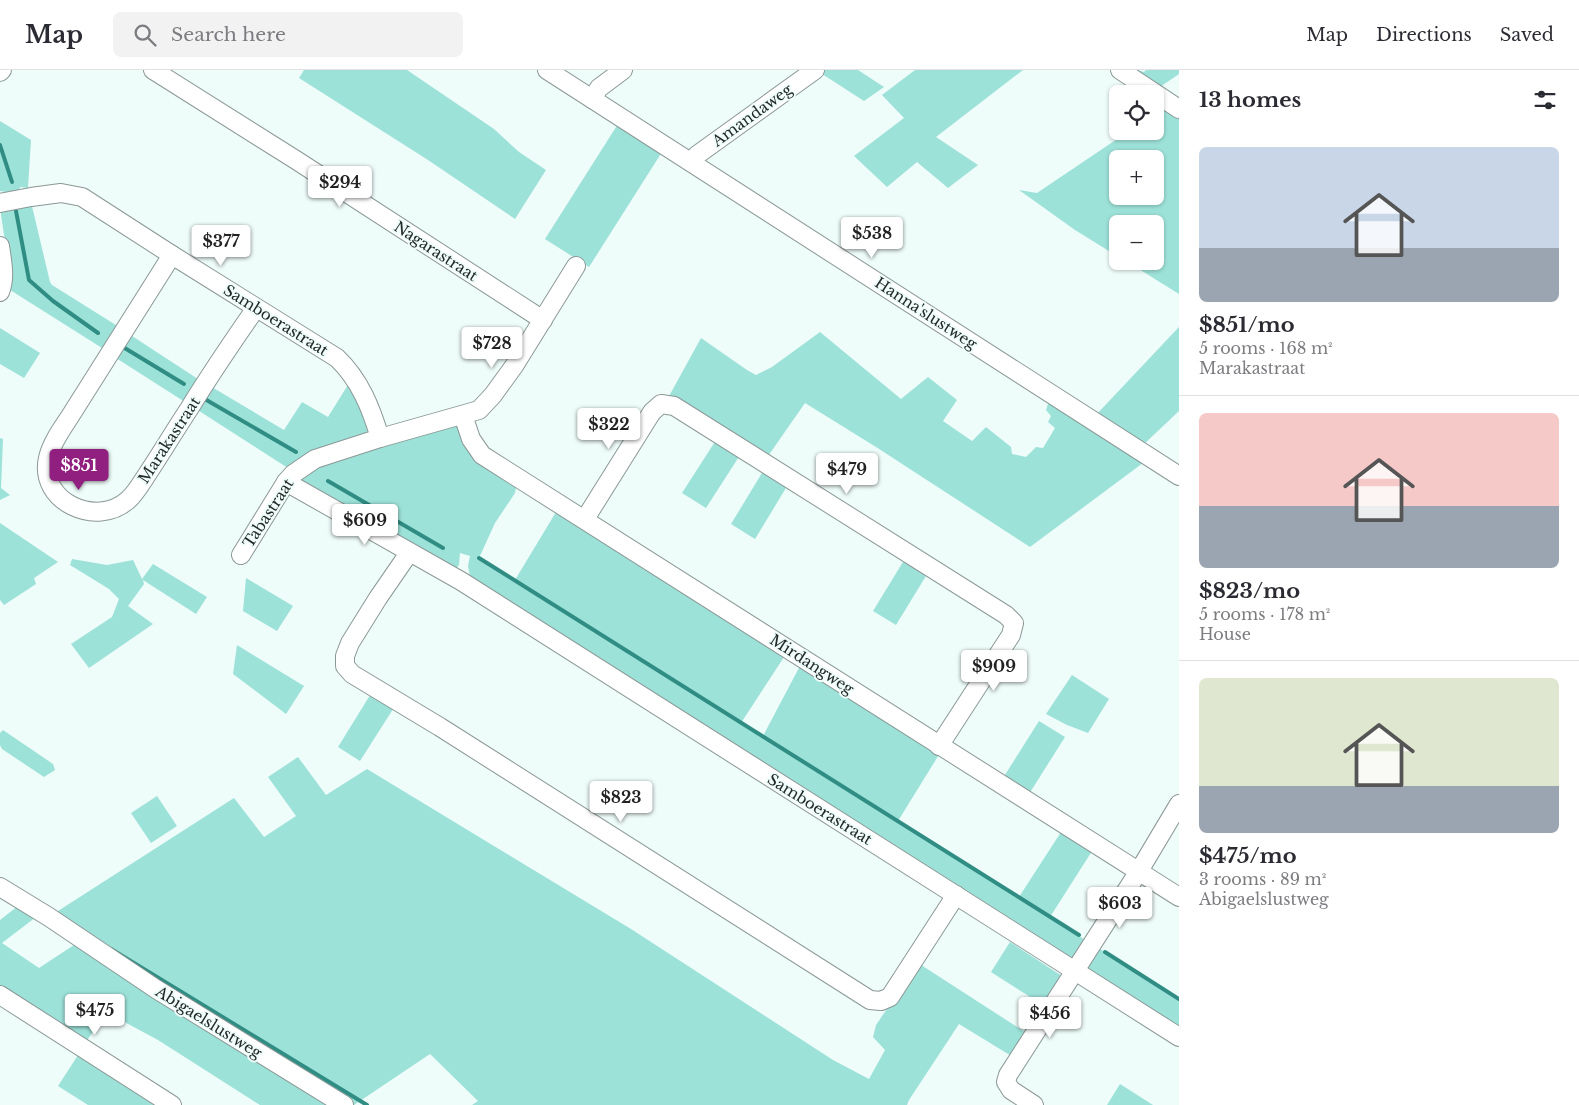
<!DOCTYPE html>
<html lang="en">
<head>
<meta charset="utf-8">
<style>
  body { margin:0; font-family:"Libre Baskerville",serif; background:#f2f2f3; color:#2b2b33; height:100vh; display:flex; flex-direction:column; font-size:19px; white-space:nowrap }
  * { box-sizing:border-box; margin:0 }
  p { font-size:16px; color:#7c7c81 }
  .icon { flex:none; width:28px; height:28px; fill:none; stroke:currentColor; stroke-width:2; stroke-linecap:round; stroke-linejoin:round }
  .map { position:relative; flex:1; overflow:hidden }
  .side { display:flex; flex-direction:column; background:#fff; width:400px }
  .side>* { flex:none }
  .controls { position:absolute; left:1109px; top:15px; display:grid; gap:10px }
  .controls a { display:grid; place-items:center; width:55px; height:55px; border-radius:8px; background:#fff; box-shadow:0 1px 4px #0004; font-size:25px }
  .price { position:absolute; translate:-50% -42px; padding:0 11px; border-radius:5px; background:#fff; color:#222; font-size:16px; line-height:32px; filter:drop-shadow(0 1px 2px #0008) }
  .price::after { content:''; position:absolute; left:50%; top:30px; width:15px; height:11px; margin-left:-8px; background:inherit; clip-path:polygon(0 0,100% 0,50% 100%) }
  .price.active { background:#901f7f; color:#fff }
  ul { padding:0; list-style:none }
  li { display:grid; align-content:center; gap:10px; height:265px; padding:0 20px }
  li+li { border-top:1px solid #e1e1e2 }
  li span { display:grid; place-items:center; height:155px; border-radius:8px; color:#555 }
  li>.icon { margin-inline-start:auto }
  span .icon { width:90px; height:90px; fill:#fffc; stroke-width:1 }
  li b { font-size:21px }
  h2 { display:flex; justify-content:space-between; align-items:center; height:60px; padding:0 20px; font-size:21px }
  header { display:flex; align-items:center; gap:30px; box-sizing:border-box; height:70px; padding:0 25px; background:#fff; border-bottom:1px solid #e1e1e2 }
  header strong { font-size:24px }
  nav { display:flex; gap:28px; margin-inline-start:auto; font-size:18px }
  .search { width:350px; height:45px; background:#f2f2f3; display:flex; align-items:center; gap:12px; box-sizing:border-box; padding:0 18px; border-radius:8px; color:#7c7c81; font-size:19px }
  main { display:flex; flex:1; min-height:0 }
  .map>svg:first-child { display:block }
  .green { fill:#9de2d9; fill-rule:evenodd }
  .lines { fill:none; stroke-linecap:round; stroke-linejoin:round }
  .stream { stroke:#308d84; stroke-width:4 }
  .minor-casing { stroke:#8b9896; stroke-width:20 }
  .minor { stroke:#fff; stroke-width:18 }
  .labels { text-anchor:middle; dominant-baseline:central; stroke-width:4; stroke-linejoin:round; paint-order:stroke }
  .street-label { font-size:15px; fill:#232828; stroke:#eefcfa }
</style>
</head>
<body>
<header>
<strong>Map</strong>
<div class="search"><svg class="icon" aria-label="search" viewBox="0 0 24 24"><circle cx="10" cy="10" r="6"/><path d="M15 15l6 6"/></svg>Search here</div>
<nav><a>Map</a><a>Directions</a><a>Saved</a></nav>
</header>
<main>
<div class="map">
<svg width="1179" height="1035" viewBox="0 0 1179 1035">
  <rect width="100%" height="100%" fill="#eefcfa"/>
  <g class="green">
    <path d="M 304,0 L 407,0 L 494,59 L 519,82 L 546,100 L 515,149 L 428,90 L 299,8 Z"/>
    <path d="M 821,0 L 858,0 L 884,17 L 864,31 L 819,2 Z"/>
    <path d="M 915,0 L 1023,0 L 936,67 L 978,95 L 948,118 L 917,92 L 887,117 L 854,86 L 904,48 L 882,25 Z"/>
    <path d="M 1137,0 L 1144,2 L 1146,0 L 1179,0 L 1179,4 L 1157,19 L 1133,4 Z"/>
    <path d="M 1163,33 L 1179,44 L 1179,224 L 1126,191 L 1155,191 L 1155,154 L 1118,154 L 1117,186 L 1075,160 L 1019,120 L 1037,123 L 1129,61 L 1155,61 L 1155,43 ZM 1118,89 L 1155,89 L 1155,126 L 1118,126 Z"/>
    <path d="M 0,51 L 31,70 L 28,118 L 20,117 L 19,121 L 6,122 L 0,121 Z"/>
    <path d="M 618,54 L 662,82 L 589,197 L 545,169 Z"/>
    <path d="M 31,132 L 50,212 L 52,215 L 119,257 L 105,278 L 102,278 L 7,218 L 5,171 L 1,145 L 1,140 Z"/>
    <path d="M 1179,257 L 1179,341 L 1142,376 L 1095,346 Z"/>
    <path d="M 0,258 L 40,283 L 24,308 L 0,294 Z"/>
    <path d="M 820,262 L 901,329 L 928,307 L 957,330 L 943,351 L 972,371 L 986,357 L 1011,377 L 1012,384 L 1026,387 L 1036,377 L 1043,378 L 1055,358 L 1048,352 L 1051,346 L 1046,340 L 1050,328 L 1147,390 L 1030,477 L 876,377 L 805,333 L 766,389 L 668,328 L 701,268 L 747,300 L 756,305 L 772,297 Z"/>
    <path d="M 129,264 L 201,311 L 185,332 L 116,288 Z"/>
    <path d="M 351,310 L 369,352 L 368,360 L 364,367 L 288,398 L 196,339 L 210,316 L 284,360 L 302,332 L 328,347 Z"/>
    <path d="M 455,355 L 461,358 L 516,418 L 515,423 L 495,453 L 479,488 L 515,510 L 556,442 L 786,584 L 741,653 L 763,666 L 801,594 L 940,683 L 898,751 L 1019,827 L 1063,759 L 1094,778 L 1050,847 L 1090,873 L 1071,891 L 470,507 L 468,496 L 470,486 L 460,483 L 459,495 L 455,500 L 298,415 L 297,407 L 319,392 Z"/>
    <path d="M 718,367 L 742,382 L 706,438 L 682,423 Z"/>
    <path d="M 0,368 L 3,369 L 1,418 L 10,425 L 0,430 Z"/>
    <path d="M 765,398 L 789,413 L 755,469 L 731,454 Z"/>
    <path d="M 0,453 L 58,492 L 34,508 L 36,514 L 4,535 L 0,530 Z"/>
    <path d="M 906,487 L 929,501 L 896,555 L 873,541 Z"/>
    <path d="M 72,489 L 107,495 L 133,490 L 142,509 L 153,494 L 207,527 L 196,544 L 143,510 L 144,514 L 128,536 L 153,554 L 89,598 L 71,574 L 112,547 L 119,529 L 109,519 L 70,495 Z"/>
    <path d="M 246,508 L 293,536 L 277,561 L 243,541 Z"/>
    <path d="M 237,575 L 304,616 L 286,644 L 233,604 Z"/>
    <path d="M 1072,605 L 1109,629 L 1088,663 L 1067,655 L 1046,644 Z"/>
    <path d="M 372,622 L 395,636 L 360,691 L 338,677 Z"/>
    <path d="M 1039,651 L 1065,667 L 1029,724 L 1003,708 Z"/>
    <path d="M 3,660 L 53,694 L 55,700 L 44,707 L 2,679 L 0,675 L 0,663 Z"/>
    <path d="M 298,687 L 326,725 L 367,699 L 631,859 L 833,990 L 869,1009 L 885,980 L 873,967 L 876,955 L 918,893 L 1028,964 L 1013,987 L 959,954 L 909,1030 L 907,1035 L 472,1035 L 478,1031 L 430,984 L 354,1035 L 351,1035 L 54,847 L 58,841 L 234,728 L 264,767 L 296,746 L 268,707 Z"/>
    <path d="M 157,726 L 177,756 L 151,773 L 131,743 Z"/>
    <path d="M 18,836 L 36,847 L 2,873 L 39,898 L 80,871 L 338,1035 L 260,1035 L 158,970 L 106,942 L 84,975 L 0,921 L 0,850 Z"/>
    <path d="M 1010,872 L 1065,908 L 1046,937 L 991,902 Z"/>
    <path d="M 1097,877 L 1179,929 L 1179,961 L 1087,900 L 1087,895 Z"/>
    <path d="M 80,982 L 163,1035 L 88,1035 L 58,1016 Z"/>
    <path d="M 1120,1014 L 1153,1035 L 1107,1035 Z"/>
  </g>
  <g class="lines">
    <g class="stream">
      <path d="M 0,75 L 12,112"/>
      <path d="M 16,141 L 29,210 L 53,231 L 98,263"/>
      <path d="M 123,277 L 184,314"/>
      <path d="M 203,328 L 296,382"/>
      <path d="M 328,411 L 443,478"/>
      <path d="M 479,488 L 1079,865"/>
      <path d="M 111,879 L 367,1035"/>
      <path d="M 1105,882 L 1179,929"/>
    </g>
    <defs>
      <g id="minor">
        <path d="M 153,0 L 296,90 L 543,250"/>
        <path d="M 547,0 L 1179,406"/>
        <path d="M 1120,0 L 1179,39"/>
        <path d="M 0,2 L 2,0"/>
        <path d="M 592,29 L 599,18 L 623,0"/>
        <path d="M 691,92 L 697,85 L 815,0"/>
        <path d="M 0,133 L 31,127 L 61,123 L 82,127 L 172,185 L 337,288 C 360,310 371,338 380,368"/>
        <path d="M 0,176 C 2,191 6,207 0,222"/>
        <path d="M 172,185 L 69,348 C 61,360 51,374 48,388 C 38,432 97,458 128,430 C 136,423 142,412 148,403 C 162,382 175,360 189,339 C 210,305 233,271 256,238"/>
        <path d="M 463,345 L 471,369 L 482,385 L 1179,827"/>
        <path d="M 286,412 L 461,511 L 1179,967"/>
        <path d="M 585,449 L 652,342 L 661,334 L 674,336 L 1006,545 L 1014,553 L 1011,565 L 939,676"/>
        <path d="M 409,483 L 378,528 L 350,573 L 345,586 L 345,596 L 352,604 L 440,657 L 870,930 L 881,931 L 890,927 L 956,825"/>
        <path d="M 241,485 L 286,412 L 293,404 L 315,389 L 380,368 L 479,340 L 493,325 L 514,296 L 576,196"/>
        <path d="M 0,817 L 49,847 L 156,919 L 344,1035"/>
        <path d="M 0,925 L 172,1035"/>
        <path d="M 1034,1035 L 1011,1020 L 1006,1012 L 1008,1005 L 1139,801 L 1179,734"/>
      </g>
    </defs>
    <use href="#minor" class="minor-casing"/>
    <use href="#minor" class="minor"/>
  </g>
  <g class="labels">
    <g class="street-label">
      <text transform="translate(752 45) rotate(-36)">Amandaweg</text>
      <text transform="translate(436 181) rotate(33)">Nagarastraat</text>
      <text transform="translate(926 243) rotate(33)">Hanna'slustweg</text>
      <text transform="translate(276 250) rotate(32)">Samboerastraat</text>
      <text transform="translate(169 370) rotate(-57)">Marakastraat</text>
      <text transform="translate(268 443) rotate(-57)">Tabastraat</text>
      <text transform="translate(812 594) rotate(33)">Mirdangweg</text>
      <text transform="translate(820 739) rotate(32)">Samboerastraat</text>
      <text transform="translate(209 952) rotate(32)">Abigaelslustweg</text>
    </g>
  </g>
</svg>
<div class="controls">
<a><svg class="icon" aria-label="locate" viewBox="0 0 24 24"><circle cx="12" cy="12" r="6"/><path d="M12 2v4M12 18v4M2 12h4M18 12h4"/></svg></a>
<a>+</a>
<a>−</a>
</div>
<b class="price" style="left:340px;top:138px">$294</b>
<b class="price" style="left:872px;top:189px">$538</b>
<b class="price" style="left:221px;top:197px">$377</b>
<b class="price" style="left:492px;top:299px">$728</b>
<b class="price" style="left:609px;top:380px">$322</b>
<b class="price active" style="left:79px;top:421px">$851</b>
<b class="price" style="left:847px;top:425px">$479</b>
<b class="price" style="left:365px;top:476px">$609</b>
<b class="price" style="left:994px;top:622px">$909</b>
<b class="price" style="left:621px;top:753px">$823</b>
<b class="price" style="left:1120px;top:859px">$603</b>
<b class="price" style="left:95px;top:966px">$475</b>
<b class="price" style="left:1050px;top:969px">$456</b>
</div>
<section class="side">
<h2>13 homes<svg class="icon" aria-label="filters" viewBox="0 0 24 24"><path d="M4 7h16M4 17h16"/><circle cx="9" cy="7" r="2"/><circle cx="15" cy="17" r="2"/></svg></h2>
<ul>
<li><span style="background:linear-gradient(#c9d6e8 65%,#9aa5b1 0)"><svg class="icon" aria-label="home" viewBox="0 0 24 24"><path d="M3 11l9-7 9 7M6 9v11h12V9"/></svg></span><div><b>$851/mo</b><p>5 rooms · 168 m²</p><p>Marakastraat</p></div></li>
<li><span style="background:linear-gradient(#f6c9c9 60%,#9aa5b1 0)"><svg class="icon" aria-label="home" viewBox="0 0 24 24"><path d="M3 11l9-7 9 7M6 9v11h12V9"/></svg></span><div><b>$823/mo</b><p>5 rooms · 178 m²</p><p>House</p></div></li>
<li><span style="background:linear-gradient(#dfe7d0 70%,#9aa5b1 0)"><svg class="icon" aria-label="home" viewBox="0 0 24 24"><path d="M3 11l9-7 9 7M6 9v11h12V9"/></svg></span><div><b>$475/mo</b><p>3 rooms · 89 m²</p><p>Abigaelslustweg</p></div></li>
</ul>
</section>
</main>
</body>
</html>
